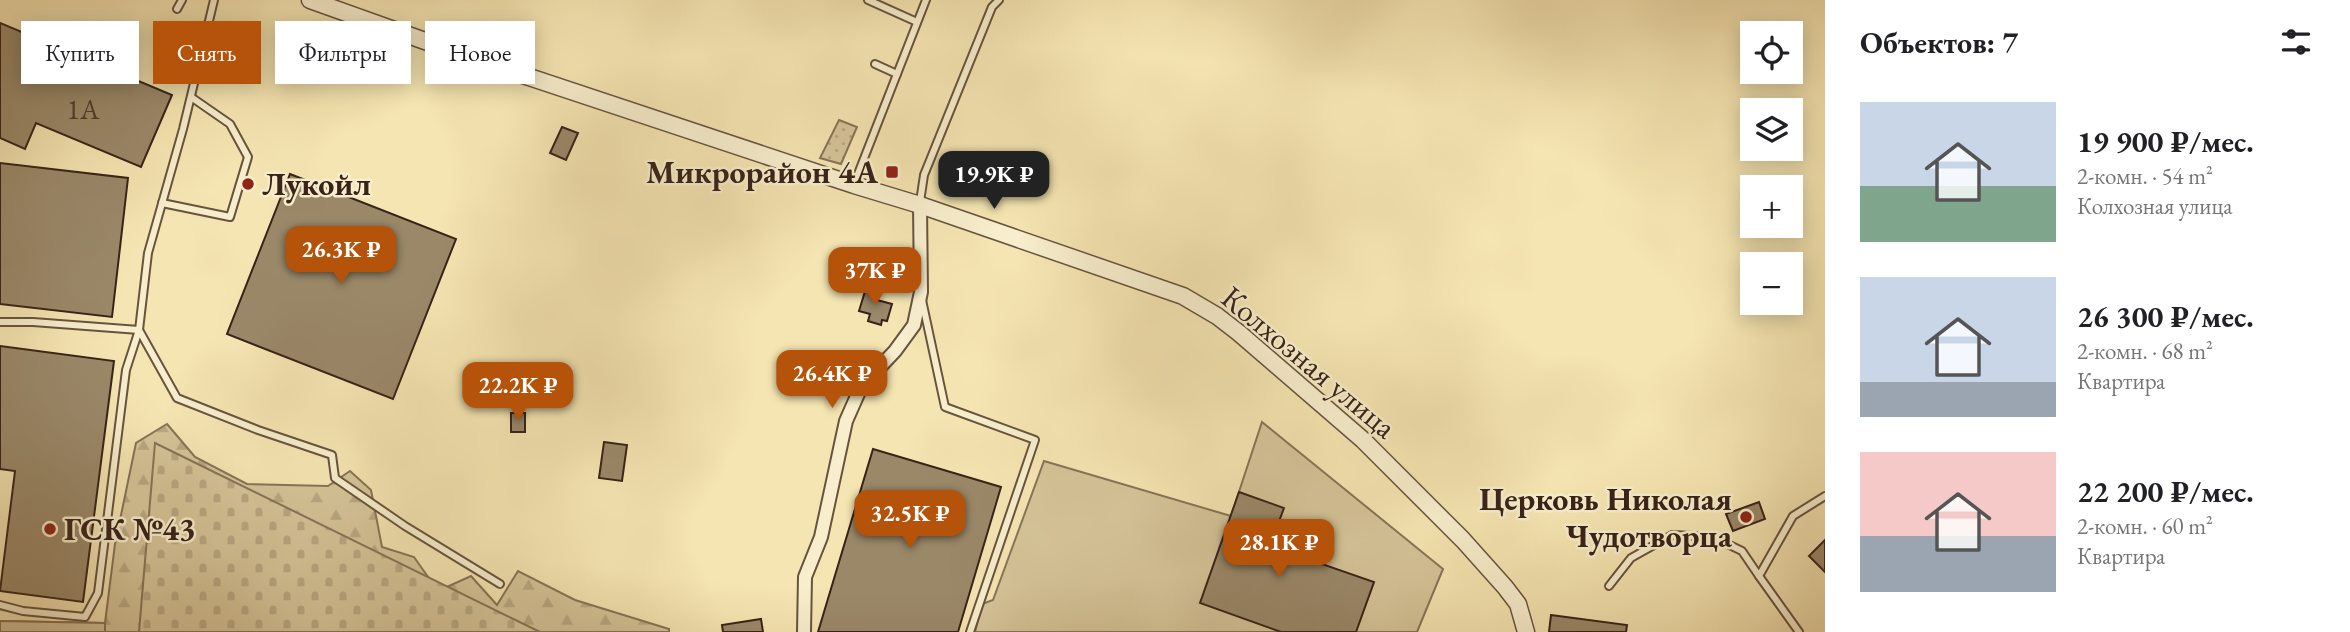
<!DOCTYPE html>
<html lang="ru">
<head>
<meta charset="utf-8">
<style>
  body { margin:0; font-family:"EB Garamond",serif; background:#f6f6f6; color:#202124; height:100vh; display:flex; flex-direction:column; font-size:26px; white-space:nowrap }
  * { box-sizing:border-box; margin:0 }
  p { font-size:23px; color:#757577 }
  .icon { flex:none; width:38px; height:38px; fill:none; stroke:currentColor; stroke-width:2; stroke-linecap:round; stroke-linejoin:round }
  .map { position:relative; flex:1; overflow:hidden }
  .sheet { display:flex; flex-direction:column; background:#fff; width:525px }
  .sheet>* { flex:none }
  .top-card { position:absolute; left:21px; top:21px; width:665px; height:63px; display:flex; gap:14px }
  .controls { position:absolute; left:1740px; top:21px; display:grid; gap:14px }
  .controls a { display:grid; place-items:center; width:63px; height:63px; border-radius:0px; background:#fff; box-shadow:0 4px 18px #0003; font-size:35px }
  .price { position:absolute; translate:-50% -60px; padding:0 16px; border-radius:14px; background:#b45309; color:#fff; font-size:23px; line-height:46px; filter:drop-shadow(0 2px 4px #0008) }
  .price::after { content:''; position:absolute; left:50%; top:42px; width:21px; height:16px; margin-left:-10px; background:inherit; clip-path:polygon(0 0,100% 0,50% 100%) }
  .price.active { background:#222; color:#fff }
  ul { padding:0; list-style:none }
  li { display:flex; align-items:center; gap:21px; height:175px; padding:0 35px }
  li span { display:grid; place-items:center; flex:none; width:196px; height:140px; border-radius:0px; color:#555 }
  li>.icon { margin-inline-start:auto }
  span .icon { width:84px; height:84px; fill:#fffc; stroke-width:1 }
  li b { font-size:30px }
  h2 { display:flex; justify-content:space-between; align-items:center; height:84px; padding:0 35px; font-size:30px }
  .chip { padding:0 24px; border-radius:0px; background:#fff; box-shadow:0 4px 18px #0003; font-size:24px; line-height:63px }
  .chip.active { background:#b45309; color:#fff }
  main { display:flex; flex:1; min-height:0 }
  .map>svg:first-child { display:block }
  .grass { fill:url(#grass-dots); stroke:#867458; stroke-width:2 }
  .forest { fill:url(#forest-firs); stroke:#867458; stroke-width:2 }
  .cemetery { fill:url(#cemetery-stones); stroke:#867458; stroke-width:2 }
  .park { fill:#d5c498; stroke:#867458; stroke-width:2 }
  .building { fill:#9a8869; stroke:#382319; stroke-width:2 }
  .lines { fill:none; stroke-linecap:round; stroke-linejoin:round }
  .service-casing { stroke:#67543f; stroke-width:10 }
  .minor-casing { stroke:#67543f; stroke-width:16 }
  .tertiary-casing { stroke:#67543f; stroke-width:19 }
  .service { stroke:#f8eecd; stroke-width:6 }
  .minor { stroke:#f8eecd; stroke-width:12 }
  .tertiary { stroke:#f8eecd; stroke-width:16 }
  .poi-dot { fill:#8f2418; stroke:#f8eecd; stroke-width:2.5 }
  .labels { text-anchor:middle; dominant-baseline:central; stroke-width:5; stroke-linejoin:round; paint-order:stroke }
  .number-label { font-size:28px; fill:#503c2d }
  .poi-label { font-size:32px; font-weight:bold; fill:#382319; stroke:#f8eecd; text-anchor:end }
  .street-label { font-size:32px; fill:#382319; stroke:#f8eecd }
</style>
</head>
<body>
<main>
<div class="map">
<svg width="1825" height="632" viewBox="0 0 1825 632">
  <defs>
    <pattern id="grass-dots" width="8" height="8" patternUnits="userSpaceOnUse" patternTransform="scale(1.75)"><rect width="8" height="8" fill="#d5c498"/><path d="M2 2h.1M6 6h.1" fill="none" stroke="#b8a882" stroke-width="1.8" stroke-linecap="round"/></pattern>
    <pattern id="forest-firs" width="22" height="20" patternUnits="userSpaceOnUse" patternTransform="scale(1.75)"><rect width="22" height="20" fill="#d5c498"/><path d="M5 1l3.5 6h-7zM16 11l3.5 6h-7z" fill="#b8a882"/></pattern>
    <pattern id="cemetery-stones" width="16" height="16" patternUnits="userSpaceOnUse" patternTransform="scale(1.75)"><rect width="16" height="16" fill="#d5c498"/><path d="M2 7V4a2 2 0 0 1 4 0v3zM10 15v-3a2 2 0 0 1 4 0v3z" fill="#b8a882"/></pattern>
  </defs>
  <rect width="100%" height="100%" fill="#f5e5b2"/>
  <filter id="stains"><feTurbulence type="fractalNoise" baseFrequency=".00286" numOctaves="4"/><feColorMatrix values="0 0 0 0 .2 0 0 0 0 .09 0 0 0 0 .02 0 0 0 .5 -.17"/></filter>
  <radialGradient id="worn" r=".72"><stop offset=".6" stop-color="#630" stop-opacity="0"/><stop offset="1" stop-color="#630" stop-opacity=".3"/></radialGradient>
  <path class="grass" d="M 839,120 L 857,127 L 841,164 L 820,158 Z"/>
  <path class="forest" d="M 167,424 L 195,457 L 247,484 L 328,486 L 350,471 L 371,490 L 382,547 L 414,557 L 438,591 L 471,576 L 497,605 L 518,571 L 575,600 L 669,629 L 669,632 L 0,632 L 0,621 L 105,623 L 115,544 L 136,443 Z"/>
  <path class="cemetery" d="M 155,443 L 540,632 L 139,632 Z"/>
  <g class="park">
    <path d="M 1262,422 L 1443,569 L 1417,632 L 975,632 L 982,604 L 993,600 L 1044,461 L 1231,516 Z"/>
    <path d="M 0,621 L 105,623 L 105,632 L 0,632 Z"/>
  </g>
  <g class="building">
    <path d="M 0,23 L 172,95 L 141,167 L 36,123 L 25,149 L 0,138 Z"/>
    <path d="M 562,127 L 578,133 L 566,160 L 550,153 Z"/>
    <path d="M 0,163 L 128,178 L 112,317 L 0,304 Z"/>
    <path d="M 290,174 L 456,239 L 393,399 L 227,334 Z"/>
    <path d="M 866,288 L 879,292 L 877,300 L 892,304 L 887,321 L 882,320 L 881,325 L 868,321 L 870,314 L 859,311 Z"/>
    <path d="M 0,346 L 114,361 L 83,602 L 0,591 L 15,471 L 0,469 Z"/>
    <path d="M 795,362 L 814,373 L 804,393 L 785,382 Z"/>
    <rect x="511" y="413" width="14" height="19"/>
    <path d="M 604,442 L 627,445 L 622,481 L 599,478 Z"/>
    <path d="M 873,449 L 1001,487 L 958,632 L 818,632 Z"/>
    <path d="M 1239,492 L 1284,508 L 1270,546 L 1374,582 L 1356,632 L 1281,632 L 1200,603 Z"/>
    <path d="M 1759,502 L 1765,519 L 1733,531 L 1726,514 Z"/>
    <path d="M 1825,540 L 1825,572 L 1809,556 Z"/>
    <path d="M 1551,615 L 1627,625 L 1626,632 L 1549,632 Z"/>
    <path d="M 761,619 L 763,632 L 723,632 L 722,625 Z"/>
  </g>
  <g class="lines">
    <defs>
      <g id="service">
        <path d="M 868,0 L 917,22"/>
        <path d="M 177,9 L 182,0"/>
        <path d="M 875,64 L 897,74"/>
        <path d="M 854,184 L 926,0"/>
        <path d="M 920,202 L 924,175 L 992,7 L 999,0"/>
        <path d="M 162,203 L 230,217 L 248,157 L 230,124 L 191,97"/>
        <path d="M 922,300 L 945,407 L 1035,440 L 970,632"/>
        <path d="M 0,322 L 33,322 L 139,330"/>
        <path d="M 139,330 L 177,398 L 258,430 L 332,455 L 335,478 L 405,526 L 500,584"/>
        <path d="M 1609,586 L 1631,558 L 1672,535 L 1713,537 L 1742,551 L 1759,576"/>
        <path d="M 0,605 L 23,611 L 85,617 L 98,593 L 126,370 L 139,330 L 148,253 L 183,129 L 214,0"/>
        <path d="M 1799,632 L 1759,576 L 1793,516 L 1825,496"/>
      </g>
      <path id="minor" d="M 804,632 L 805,577 L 821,537 L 846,421 L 861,387 L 895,351 L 914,325 L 921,292 L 920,205"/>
      <path id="tertiary" d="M 310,0 L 481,61 L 854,185 L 920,205 L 1183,296 L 1217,316 L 1239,333 L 1363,440 L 1463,540 L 1505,587 L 1518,604 L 1526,632"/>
    </defs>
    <use href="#service" class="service-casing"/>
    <use href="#minor" class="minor-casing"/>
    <use href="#tertiary" class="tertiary-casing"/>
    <use href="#service" class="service"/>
    <use href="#minor" class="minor"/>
    <use href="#tertiary" class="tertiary"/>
  </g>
  <g class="poi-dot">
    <rect x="885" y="165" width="14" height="14" rx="3.5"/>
    <circle cx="248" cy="184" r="7"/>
    <circle cx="1746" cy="517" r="7"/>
    <circle cx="50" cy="529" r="7"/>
  </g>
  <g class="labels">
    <g class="number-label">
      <text x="83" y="109">1А</text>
    </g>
    <g class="poi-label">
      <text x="878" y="172">Микрорайон 4А</text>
      <text x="262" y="184" text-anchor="start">Лукойл</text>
      <text x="1732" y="499">Церковь Николая<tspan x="1732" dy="37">Чудотворца</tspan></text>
      <text x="64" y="529" text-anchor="start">ГСК №43</text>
    </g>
    <g class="street-label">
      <text transform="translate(1309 362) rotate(40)">Колхозная улица</text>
    </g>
  </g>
  <rect width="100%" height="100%" filter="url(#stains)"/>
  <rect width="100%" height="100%" fill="url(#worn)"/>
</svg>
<div class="controls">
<a><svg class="icon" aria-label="locate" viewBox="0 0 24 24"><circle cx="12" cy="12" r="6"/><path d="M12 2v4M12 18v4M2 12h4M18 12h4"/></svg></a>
<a><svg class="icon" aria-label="layers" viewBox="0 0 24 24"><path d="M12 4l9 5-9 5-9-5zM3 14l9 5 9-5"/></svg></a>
<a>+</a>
<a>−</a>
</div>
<b class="price active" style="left:994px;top:211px">19.9K ₽</b>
<b class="price" style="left:341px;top:286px">26.3K ₽</b>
<b class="price" style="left:875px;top:307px">37K ₽</b>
<b class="price" style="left:832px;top:410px">26.4K ₽</b>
<b class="price" style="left:518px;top:422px">22.2K ₽</b>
<b class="price" style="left:910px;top:550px">32.5K ₽</b>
<b class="price" style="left:1279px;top:579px">28.1K ₽</b>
<div class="top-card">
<a class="chip">Купить</a>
<a class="chip active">Снять</a>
<a class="chip">Фильтры</a>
<a class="chip">Новое</a>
</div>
</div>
<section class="sheet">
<h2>Объектов: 7<svg class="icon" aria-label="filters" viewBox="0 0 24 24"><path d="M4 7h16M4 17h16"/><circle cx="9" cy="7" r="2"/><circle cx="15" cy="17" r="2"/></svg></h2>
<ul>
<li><span style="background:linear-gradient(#c9d6e8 60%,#7fa58c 0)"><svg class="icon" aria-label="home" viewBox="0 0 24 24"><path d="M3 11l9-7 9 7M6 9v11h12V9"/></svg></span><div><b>19 900 ₽/мес.</b><p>2-комн. · 54 m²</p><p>Колхозная улица</p></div></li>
<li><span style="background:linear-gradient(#c9d6e8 75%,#9aa5b1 0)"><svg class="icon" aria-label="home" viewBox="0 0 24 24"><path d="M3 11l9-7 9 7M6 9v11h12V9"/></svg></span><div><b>26 300 ₽/мес.</b><p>2-комн. · 68 m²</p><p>Квартира</p></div></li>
<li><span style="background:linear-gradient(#f6c9c9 60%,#9aa5b1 0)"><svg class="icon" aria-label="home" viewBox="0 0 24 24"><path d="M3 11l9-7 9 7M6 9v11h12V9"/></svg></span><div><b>22 200 ₽/мес.</b><p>2-комн. · 60 m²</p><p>Квартира</p></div></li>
</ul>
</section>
</main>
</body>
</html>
